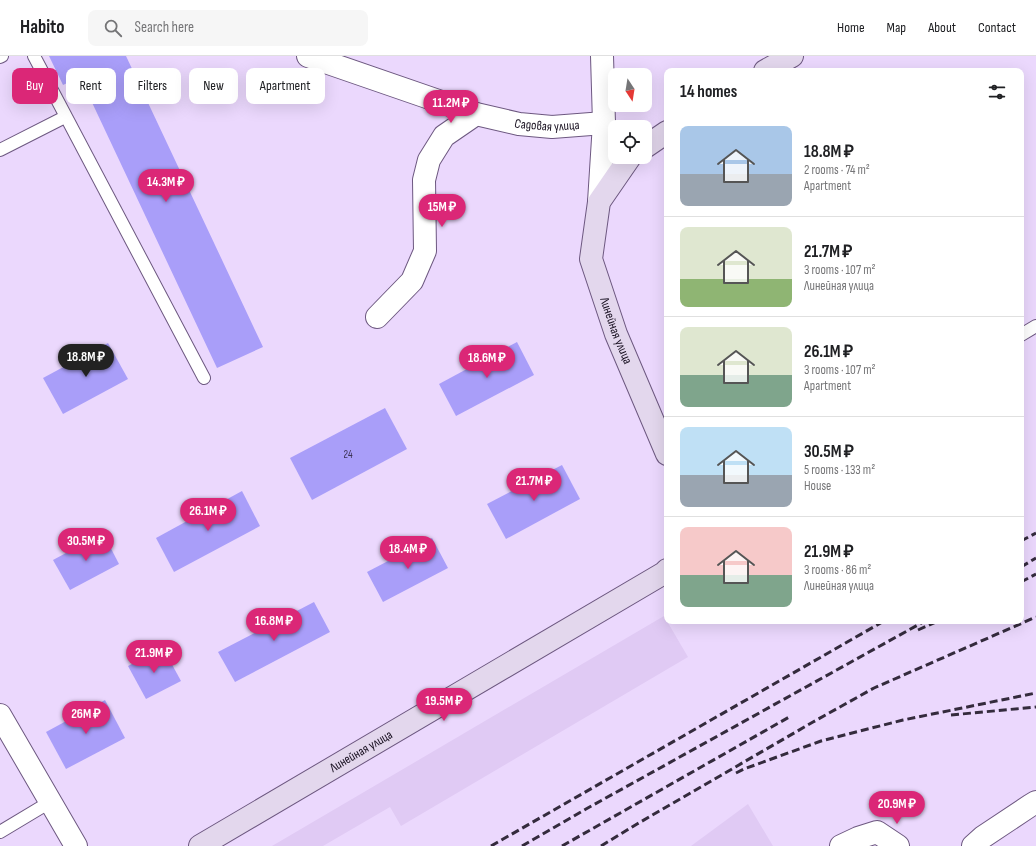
<!DOCTYPE html>
<html lang="en">
<head>
<meta charset="utf-8">
<style>
  body { margin:0; font-family:"Sofia Sans Condensed",sans-serif; background:#f6f6f6; color:#202124; height:100vh; display:flex; flex-direction:column; font-size:15px; white-space:nowrap }
  * { box-sizing:border-box; margin:0 }
  p { font-size:13px; color:#757577 }
  .icon { flex:none; width:22px; height:22px; fill:none; stroke:currentColor; stroke-width:2; stroke-linecap:round; stroke-linejoin:round }
  .map { position:relative; flex:1; overflow:hidden }
  .details { position:absolute; left:664px; top:12px; width:360px; height:556px; display:flex; flex-direction:column; background:#fff; border-radius:8px; box-shadow:0 4px 16px #0002 }
  .details>* { flex:none }
  .hud { position:absolute; left:12px; top:12px; width:380px; height:36px; display:flex; gap:8px }
  .needle { width:26px; rotate:168deg }
  .tools { position:absolute; left:608px; top:12px; display:grid; gap:8px }
  .tools a { display:grid; place-items:center; width:44px; height:44px; border-radius:8px; background:#fff; box-shadow:0 4px 16px #0002; font-size:20px }
  .price { position:absolute; translate:-50% -34px; padding:0 9px; border-radius:14px; background:#db2777; color:#fff; font-size:13px; line-height:26px; filter:drop-shadow(0 1px 2px #0008) }
  .price::after { content:''; position:absolute; left:50%; top:24px; width:12px; height:9px; margin-left:-6px; background:inherit; clip-path:polygon(0 0,100% 0,50% 100%) }
  .price.selected { background:#222; color:#fff }
  ul { padding:0; list-style:none }
  li { display:flex; align-items:center; gap:12px; height:100px; padding:0 16px }
  li+li { border-top:1px solid #e0e0e0 }
  li span { display:grid; place-items:center; flex:none; width:112px; height:80px; border-radius:8px; color:#555 }
  li>.icon { margin-inline-start:auto }
  span .icon { width:48px; height:48px; fill:#fffc; stroke-width:1 }
  li b { font-size:17px }
  h2 { display:flex; justify-content:space-between; align-items:center; height:48px; padding:0 16px; font-size:17px }
  .chip { padding:0 14px; border-radius:8px; background:#fff; box-shadow:0 4px 16px #0002; font-size:14px; line-height:36px }
  .chip.selected { background:#db2777; color:#fff }
  header { display:flex; align-items:center; gap:24px; box-sizing:border-box; height:56px; padding:0 20px; background:#fff; border-bottom:1px solid #e0e0e0 }
  header strong { font-size:19px }
  nav { display:flex; gap:22px; margin-inline-start:auto; font-size:14px }
  .search { width:280px; height:36px; background:#f6f6f6; display:flex; align-items:center; gap:10px; box-sizing:border-box; padding:0 14px; border-radius:8px; color:#757577; font-size:15px }
  .map>svg:first-child { display:block }
  .built { fill:#e0caf4 }
  .building { fill:#a99ef9 }
  .lines { fill:none; stroke-linecap:round; stroke-linejoin:round }
  .lane-casing { stroke:#6d5880; stroke-width:14 }
  .street-casing { stroke:#6d5880; stroke-width:24 }
  .secondary-casing { stroke:#6d5880; stroke-width:24 }
  .lane { stroke:#fff; stroke-width:12 }
  .street { stroke:#fff; stroke-width:22 }
  .secondary { stroke:#e3d7ed; stroke-width:22 }
  .rail { stroke:#342b3d; stroke-width:3; stroke-dasharray:8 4; stroke-linecap:butt }
  .labels { text-anchor:middle; dominant-baseline:central; stroke-width:4; stroke-linejoin:round; paint-order:stroke }
  .number-label { font-size:11px; fill:#3c3356 }
  .street-label { font-size:13px; fill:#170f1f; stroke:#ebd8fd }
</style>
</head>
<body>
<header>
<strong>Habito</strong>
<div class="search"><svg class="icon" aria-label="search" viewBox="0 0 24 24"><circle cx="10" cy="10" r="6"/><path d="M15 15l6 6"/></svg>Search here</div>
<nav><a>Home</a><a>Map</a><a>About</a><a>Contact</a></nav>
</header>
<div class="map">
<svg width="1036" height="790" viewBox="0 0 1036 790">
  <rect width="100%" height="100%" fill="#ebd8fd"/>
  <g class="built">
    <path d="M 664,560 L 688,601 L 401,770 L 390,751 L 323,790 L 272,790 Z"/>
    <path d="M 748,748 L 773,790 L 691,790 Z"/>
  </g>
  <g class="building">
    <path d="M 49,0 L 126,0 L 263,291 L 217,312 L 80,21 L 63,29 Z"/>
    <path d="M 517,286 L 534,319 L 456,360 L 439,328 Z"/>
    <path d="M 108,287 L 128,323 L 63,358 L 43,322 Z"/>
    <path d="M 385,352 L 407,393 L 312,444 L 290,402 Z"/>
    <path d="M 562,409 L 580,443 L 506,483 L 487,448 Z"/>
    <path d="M 242,435 L 260,470 L 174,516 L 156,482 Z"/>
    <path d="M 103,477 L 119,508 L 70,534 L 53,504 Z"/>
    <path d="M 432,482 L 448,512 L 383,546 L 367,516 Z"/>
    <path d="M 314,546 L 330,576 L 235,626 L 218,596 Z"/>
    <path d="M 163,592 L 181,625 L 146,643 L 128,610 Z"/>
    <path d="M 105,644 L 125,682 L 66,713 L 46,676 Z"/>
  </g>
  <g class="lines">
    <defs>
      <g id="lane">
        <path d="M 34,0 L 204,322"/>
        <path d="M 0,1 L 2,0"/>
        <path d="M 0,94 L 65,61"/>
        <path d="M 1021,279 L 1036,270"/>
        <path d="M 0,776 L 50,746"/>
      </g>
      <g id="street">
        <path id="s1" d="M 308,0 L 476,58 L 519,68 L 552,71 L 604,67"/>
        <path d="M 599,146 L 604,67 L 602,0"/>
        <path d="M 377,261 L 412,225 L 425,195 L 424,124 L 429,104 L 444,80 L 476,58"/>
        <path d="M 0,659 L 76,790"/>
        <path d="M 841,790 L 858,782 L 877,776 L 898,790"/>
        <path d="M 973,790 L 983,781 L 1031,749 L 1036,746"/>
      </g>
      <g id="secondary">
        <path d="M 765,15 L 792,0"/>
        <path d="M 645,91 L 667,76"/>
        <path id="s2" d="M 630,101 L 599,146 L 591,203 L 616,278 L 667,398"/>
        <path id="s3" d="M 200,790 L 664,517 L 667,514"/>
      </g>
    </defs>
    <use href="#lane" class="lane-casing"/>
    <use href="#street" class="street-casing"/>
    <use href="#secondary" class="secondary-casing"/>
    <use href="#lane" class="lane"/>
    <use href="#street" class="street"/>
    <use href="#secondary" class="secondary"/>
    <g class="rail">
      <path d="M 1021,485 L 1036,477"/>
      <path d="M 1021,511 L 1036,502"/>
      <path d="M 1021,526 L 1036,518"/>
      <path d="M 918,574 L 938,565"/>
      <path d="M 951,659 L 1036,651"/>
      <path d="M 736,717 L 744,713 L 821,685 L 903,664 L 1036,637"/>
      <path d="M 491,790 L 884,565"/>
      <path d="M 522,790 L 586,753 L 925,565"/>
      <path d="M 562,790 L 791,660"/>
      <path d="M 601,790 L 637,768 L 813,666 L 874,632 L 1036,561"/>
    </g>
  </g>
  <g class="labels">
    <g class="number-label">
      <text x="348" y="398">24</text>
    </g>
    <g class="street-label">
      <text stroke="none"><textPath href="#s1" startOffset="250">Садовая улица</textPath></text>
      <text stroke="none"><textPath href="#s2" startOffset="188">Линейная улица</textPath></text>
      <text stroke="none"><textPath href="#s3" startOffset="187">Линейная улица</textPath></text>
    </g>
  </g>
</svg>
<div class="tools">
<a><svg class="needle" viewBox="-14 -14 28 28"><path d="M0-13l5 13h-10z" fill="#e53935"/><path d="M0 13l5-13h-10z" fill="#757577"/></svg></a>
<a><svg class="icon" aria-label="locate" viewBox="0 0 24 24"><circle cx="12" cy="12" r="6"/><path d="M12 2v4M12 18v4M2 12h4M18 12h4"/></svg></a>
</div>
<b class="price" style="left:451px;top:68px">11.2M ₽</b>
<b class="price" style="left:166px;top:147px">14.3M ₽</b>
<b class="price" style="left:442px;top:172px">15M ₽</b>
<b class="price selected" style="left:86px;top:322px">18.8M ₽</b>
<b class="price" style="left:487px;top:323px">18.6M ₽</b>
<b class="price" style="left:534px;top:446px">21.7M ₽</b>
<b class="price" style="left:208px;top:476px">26.1M ₽</b>
<b class="price" style="left:86px;top:506px">30.5M ₽</b>
<b class="price" style="left:408px;top:514px">18.4M ₽</b>
<b class="price" style="left:274px;top:586px">16.8M ₽</b>
<b class="price" style="left:154px;top:618px">21.9M ₽</b>
<b class="price" style="left:444px;top:666px">19.5M ₽</b>
<b class="price" style="left:86px;top:679px">26M ₽</b>
<b class="price" style="left:897px;top:769px">20.9M ₽</b>
<div class="hud">
<a class="chip selected">Buy</a>
<a class="chip">Rent</a>
<a class="chip">Filters</a>
<a class="chip">New</a>
<a class="chip">Apartment</a>
</div>
<section class="details">
<h2>14 homes<svg class="icon" aria-label="filters" viewBox="0 0 24 24"><path d="M4 7h16M4 17h16"/><circle cx="9" cy="7" r="2"/><circle cx="15" cy="17" r="2"/></svg></h2>
<ul>
<li><span style="background:linear-gradient(#a9c7e8 60%,#9aa5b1 0)"><svg class="icon" aria-label="home" viewBox="0 0 24 24"><path d="M3 11l9-7 9 7M6 9v11h12V9"/></svg></span><div><b>18.8M ₽</b><p>2 rooms · 74 m²</p><p>Apartment</p></div></li>
<li><span style="background:linear-gradient(#dfe7d0 65%,#8fb573 0)"><svg class="icon" aria-label="home" viewBox="0 0 24 24"><path d="M3 11l9-7 9 7M6 9v11h12V9"/></svg></span><div><b>21.7M ₽</b><p>3 rooms · 107 m²</p><p>Линейная улица</p></div></li>
<li><span style="background:linear-gradient(#dfe7d0 60%,#7fa58c 0)"><svg class="icon" aria-label="home" viewBox="0 0 24 24"><path d="M3 11l9-7 9 7M6 9v11h12V9"/></svg></span><div><b>26.1M ₽</b><p>3 rooms · 107 m²</p><p>Apartment</p></div></li>
<li><span style="background:linear-gradient(#bfe0f5 60%,#9aa5b1 0)"><svg class="icon" aria-label="home" viewBox="0 0 24 24"><path d="M3 11l9-7 9 7M6 9v11h12V9"/></svg></span><div><b>30.5M ₽</b><p>5 rooms · 133 m²</p><p>House</p></div></li>
<li><span style="background:linear-gradient(#f6c9c9 60%,#7fa58c 0)"><svg class="icon" aria-label="home" viewBox="0 0 24 24"><path d="M3 11l9-7 9 7M6 9v11h12V9"/></svg></span><div><b>21.9M ₽</b><p>3 rooms · 86 m²</p><p>Линейная улица</p></div></li>
</ul>
</section>
</div>
</body>
</html>
